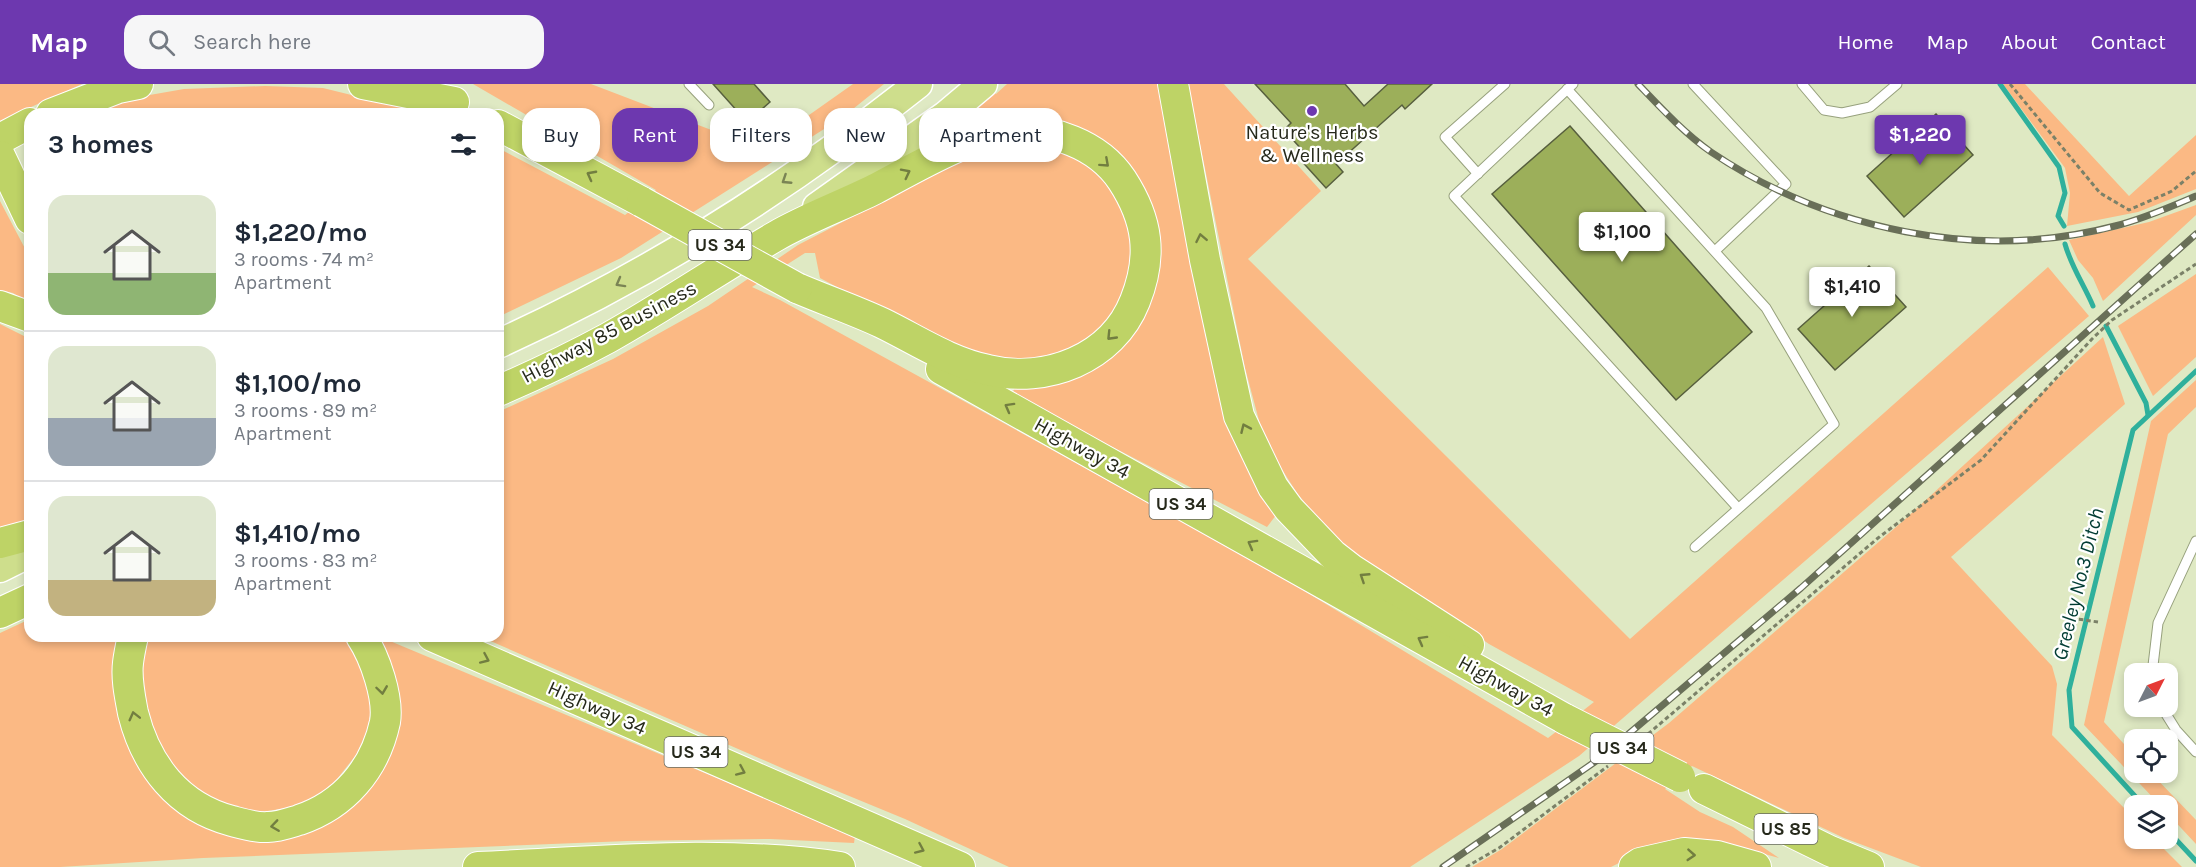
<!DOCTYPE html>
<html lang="en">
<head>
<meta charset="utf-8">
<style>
  body { margin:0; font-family:Karla,sans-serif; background:#f6f6f7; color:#1f2937; height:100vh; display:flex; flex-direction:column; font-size:22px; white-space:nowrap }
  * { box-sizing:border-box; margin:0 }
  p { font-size:20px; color:#747a83 }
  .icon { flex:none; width:33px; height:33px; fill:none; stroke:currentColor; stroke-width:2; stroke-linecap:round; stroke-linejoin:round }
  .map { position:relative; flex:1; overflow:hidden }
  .sheet { position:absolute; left:24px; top:24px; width:480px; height:534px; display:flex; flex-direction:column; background:#fff; border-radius:18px; box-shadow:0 3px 9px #0003 }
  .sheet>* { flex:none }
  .banner { position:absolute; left:522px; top:24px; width:570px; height:54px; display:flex; gap:12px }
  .needle { width:39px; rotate:48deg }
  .fabs { position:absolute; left:2124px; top:579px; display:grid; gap:12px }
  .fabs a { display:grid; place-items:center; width:54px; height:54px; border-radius:12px; background:#fff; box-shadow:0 3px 9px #0003; font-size:30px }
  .price { position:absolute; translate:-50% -51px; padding:0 14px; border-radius:6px; background:#fff; color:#222; font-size:20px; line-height:39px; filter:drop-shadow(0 2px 3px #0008) }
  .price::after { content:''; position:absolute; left:50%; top:36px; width:18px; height:14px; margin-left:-9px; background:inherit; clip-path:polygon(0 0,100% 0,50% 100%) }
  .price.active { background:#6d38af; color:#fff }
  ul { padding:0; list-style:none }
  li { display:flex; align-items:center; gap:18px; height:150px; padding:0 24px }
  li+li { border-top:2px solid #e0e1e3 }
  li span { display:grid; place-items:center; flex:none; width:168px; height:120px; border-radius:18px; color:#555 }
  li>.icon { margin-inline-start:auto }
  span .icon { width:72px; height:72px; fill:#fffc; stroke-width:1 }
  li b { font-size:26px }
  h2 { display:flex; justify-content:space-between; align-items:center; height:72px; padding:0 24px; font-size:26px }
  .chip { padding:0 21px; border-radius:18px; background:#fff; box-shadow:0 3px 9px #0003; font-size:21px; line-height:54px }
  .chip.active { background:#6d38af; color:#fff }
  header { display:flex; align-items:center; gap:36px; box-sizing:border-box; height:84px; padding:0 30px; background:#6d38af; color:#fff }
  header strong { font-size:28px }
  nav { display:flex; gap:33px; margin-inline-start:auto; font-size:21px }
  .search { width:420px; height:54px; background:#f6f6f7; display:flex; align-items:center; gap:15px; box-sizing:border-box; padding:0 21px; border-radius:18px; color:#747a83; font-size:22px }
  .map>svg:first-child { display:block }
  .green { fill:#fbb984 }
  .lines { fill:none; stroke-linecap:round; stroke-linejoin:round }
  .stream { stroke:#2fb09c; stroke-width:5 }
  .building { fill:#9caf5a; stroke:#575f3e; stroke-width:1.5 }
  .service-casing { stroke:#97a17d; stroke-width:11 }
  .primary-casing { stroke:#fff; stroke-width:31 }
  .trunk-casing { stroke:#fff; stroke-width:32 }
  .path { stroke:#7b8168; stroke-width:3; stroke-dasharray:4.5 3; stroke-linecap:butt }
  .service { stroke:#fff; stroke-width:9 }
  .primary { stroke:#cede8c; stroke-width:28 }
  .trunk { stroke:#bed366; stroke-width:30 }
  .rail-casing { stroke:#696f58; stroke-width:7 }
  .rail { stroke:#fff; stroke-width:4.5; stroke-dasharray:14; stroke-linecap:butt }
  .trunk-bridge-casing { stroke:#fff; stroke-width:32; stroke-linecap:butt }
  .trunk-bridge { stroke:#bed366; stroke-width:30 }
  .oneway { stroke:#727e40 }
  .oneway2 { stroke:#7a8454 }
  .poi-dot { fill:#6d38af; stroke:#fff; stroke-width:2 }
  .labels { text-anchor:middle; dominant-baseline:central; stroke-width:4.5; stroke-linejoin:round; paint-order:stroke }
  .shield { fill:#fff; stroke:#67695f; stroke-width:1.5 }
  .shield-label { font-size:18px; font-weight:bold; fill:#26291b }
  .poi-label { font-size:20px; fill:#26291b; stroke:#fff }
  .street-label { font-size:20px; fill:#26291b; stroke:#fff }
  .water-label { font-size:21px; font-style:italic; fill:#013c33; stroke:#fff }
</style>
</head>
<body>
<header>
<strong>Map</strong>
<div class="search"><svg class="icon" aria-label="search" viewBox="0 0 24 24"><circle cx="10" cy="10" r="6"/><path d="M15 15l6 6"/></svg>Search here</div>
<nav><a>Home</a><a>Map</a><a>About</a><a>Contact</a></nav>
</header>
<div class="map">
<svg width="2196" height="783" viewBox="0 0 2196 783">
  <rect width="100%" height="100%" fill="#dfe9c3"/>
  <g class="green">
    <path d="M 0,0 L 82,0 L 0,37 Z"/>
    <path d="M 473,0 L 591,0 L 761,65 L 853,0 L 884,0 L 843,33 L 621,174 L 498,233 L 498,64 L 625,131 L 656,106 Z"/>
    <path d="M 1007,0 L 1159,0 L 1277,430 L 1267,443 L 1012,311 L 1016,299 L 1044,301 L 1067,298 L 1096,283 L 1157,175 L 1071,42 L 1031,32 L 996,39 L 942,56 L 940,52 L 991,6 L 996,10 Z"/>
    <path d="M 1188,0 L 1224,0 L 1321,107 L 1248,175 L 1630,555 L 2048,183 L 2089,232 L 1579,672 L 1410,783 L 1009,783 L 905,735 L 791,688 L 479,552 L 498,552 L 498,328 L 613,275 L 708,222 L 798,161 L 856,131 L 940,81 L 998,60 L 1037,59 L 1071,70 L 1100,87 L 1132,140 L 1134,172 L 1120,220 L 1091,257 L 1064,276 L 1003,280 L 968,273 L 820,194 L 815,169 L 805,169 L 752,203 L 780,216 L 1263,482 L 1548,654 L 1594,618 L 1489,560 L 1334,455 L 1297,409 L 1265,359 L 1245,284 Z"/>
    <path d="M 2003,0 L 2025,0 L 2129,112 L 2196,51 L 2196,105 L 2138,128 L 2067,142 L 2070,109 L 2065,84 Z"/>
    <path d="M 265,2 L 323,4 L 408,25 L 421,30 L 86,30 L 121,16 L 184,5 Z"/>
    <path d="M 0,117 L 30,174 L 30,220 L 13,209 L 0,206 Z"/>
    <path d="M 2196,121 L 2196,131 L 2103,217 L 2093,194 L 2078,176 L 2069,156 L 2149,138 Z"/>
    <path d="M 2196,190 L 2196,273 L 2153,312 L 2118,242 Z"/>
    <path d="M 0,240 L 30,255 L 30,438 L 0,447 Z"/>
    <path d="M 2103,253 L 2125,320 L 1951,473 L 2052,582 L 2057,600 L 2052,651 L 2134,734 L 2134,754 L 2154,755 L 2182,783 L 1921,783 L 1844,754 L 1692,682 L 1665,705 L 1700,728 L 1733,743 L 1779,774 L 1732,761 L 1647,765 L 1611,783 L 1472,783 L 1502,765 L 1669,639 L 1903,437 Z"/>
    <path d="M 2196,296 L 2196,323 L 2168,350 L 2104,638 L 2134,671 L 2134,688 L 2151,689 L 2196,736 L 2196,760 L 2168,730 L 2168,722 L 2160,721 L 2084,641 L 2151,337 Z"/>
    <path d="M 30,535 L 30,552 L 122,552 L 151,692 L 262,752 L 373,693 L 378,552 L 855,752 L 854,759 L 770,755 L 627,757 L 203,774 L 60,783 L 0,783 L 0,549 Z"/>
    <path d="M 140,552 L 353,552 L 373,617 L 367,647 L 356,671 L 326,709 L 294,723 L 254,729 L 203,715 L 169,688 L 143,642 Z"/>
  </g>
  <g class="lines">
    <g class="stream">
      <path d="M 2000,0 L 2059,83 L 2065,109 L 2058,132 L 2064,142"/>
      <path d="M 2065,160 C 2071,182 2084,201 2093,222"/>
      <path d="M 2106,242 L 2146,319 L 2148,331"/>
      <path d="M 2144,722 L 2072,643 L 2069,606 L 2133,346 L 2196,287"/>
      <path d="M 2168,747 L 2196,777"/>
    </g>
  </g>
  <g class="building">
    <path d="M 713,0 L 754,0 L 770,18 L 747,38 Z"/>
    <path d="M 1255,0 L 1345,0 L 1364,22 L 1388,0 L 1432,0 L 1405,25 L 1402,21 L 1336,80 L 1343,88 L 1326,104 L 1298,73 L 1304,68 L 1284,46 L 1291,39 Z"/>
    <path d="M 1936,30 L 1973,71 L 1904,133 L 1867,92 Z"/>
    <path d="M 1570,42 L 1752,248 L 1676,316 L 1492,110 Z"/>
    <path d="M 1869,182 L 1906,223 L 1835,286 L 1798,245 Z"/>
  </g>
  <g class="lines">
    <defs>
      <g id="service">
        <path d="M 689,0 L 709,21"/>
        <path d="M 1573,0 L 1454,112 L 1738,424"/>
        <path d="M 1693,0 L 1786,100 L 1715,167"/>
        <path d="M 1802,0 L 1824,26 L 1842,29 L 1870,23 L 1897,0"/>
        <path d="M 1567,5 L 1766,224 L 1834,340 L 1695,463"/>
        <path d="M 1478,90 L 1445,53 L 1505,0"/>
        <path d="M 2152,590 L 2158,539 L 2196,457"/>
        <path d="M 2161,622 L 2176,646 L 2196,668"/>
      </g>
      <g id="primary">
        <path d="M 817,123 L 945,32 L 983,0"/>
        <path d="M 498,260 C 648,192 790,102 918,0"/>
        <path d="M 0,484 L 30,469"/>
      </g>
      <g id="trunk">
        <path d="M 363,0 L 454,18"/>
        <path d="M 1173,0 L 1205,176 L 1239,332 L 1273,403 L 1289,425 L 1333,471 L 1351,485 L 1469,561"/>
        <path d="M 51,30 L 118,4 L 138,0"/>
        <path d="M 498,41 L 642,118"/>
        <path d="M 0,55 L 30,39"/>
        <path d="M 0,72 L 30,135"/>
        <path d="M 0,222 L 30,233"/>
        <path d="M 941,285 L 1565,635"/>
        <path d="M 498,307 C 535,291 573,273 608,254 C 665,222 719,185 776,152 C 805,135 843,121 875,105 C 911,86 970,51 1009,47 C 1051,44 1098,60 1122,96 C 1148,136 1153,172 1135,217 C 1112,275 1046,300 988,286 C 949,278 917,256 882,239 C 854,226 825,216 797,204"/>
        <path d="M 0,459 L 30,451"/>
        <path d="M 0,529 L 30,515"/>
        <path d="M 133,552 C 131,561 129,570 128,579 C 126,595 130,613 133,629 C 146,681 178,723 232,737 C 243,740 256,744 268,743 C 278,743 289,739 299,736 C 344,721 375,685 385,638 C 389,614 375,573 361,552"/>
        <path d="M 432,552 L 960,783"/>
        <path d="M 1704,705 L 1830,767 L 1869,783"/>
        <path d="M 478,783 C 597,778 721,765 840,783"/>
        <path d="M 1634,783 L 1640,779 L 1684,769 L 1717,772 L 1756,783"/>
      </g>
    </defs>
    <use href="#service" class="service-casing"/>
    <use href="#primary" class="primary-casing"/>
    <use href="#trunk" class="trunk-casing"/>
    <g class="path">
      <path d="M 2010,0 L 2100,109 L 2129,126 L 2172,107 L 2196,87"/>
      <path d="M 2064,533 L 2098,538"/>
      <path d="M 1648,650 L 1878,454 L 1981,376 L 2092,255 L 2112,236 L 2196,180"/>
      <path d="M 1466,783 L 1499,764 L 1608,682"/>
    </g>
    <use href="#service" class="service"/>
    <use href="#primary" class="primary"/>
    <use href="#trunk" class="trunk"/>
    <defs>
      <g id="rail">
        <path d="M 1638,0 C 1661,24 1684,49 1711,68 C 1827,146 1979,178 2115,142 C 2143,135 2170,123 2196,112"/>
        <path d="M 1443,783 L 1599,675 L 1801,504 L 2196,150"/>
      </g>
    </defs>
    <use href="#rail" class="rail-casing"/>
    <use href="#rail" class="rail"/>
    <defs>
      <g id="trunk-bridge">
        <path d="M 642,118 L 797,204"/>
        <path d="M 1565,635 L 1680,693"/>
      </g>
    </defs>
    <use href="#trunk-bridge" class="trunk-bridge-casing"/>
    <use href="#trunk-bridge" class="trunk-bridge"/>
  </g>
  <defs><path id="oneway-chevron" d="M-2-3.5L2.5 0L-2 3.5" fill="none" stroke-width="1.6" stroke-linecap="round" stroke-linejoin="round" transform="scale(1.5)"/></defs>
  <g class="oneway">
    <use href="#oneway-chevron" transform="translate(1105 79) rotate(42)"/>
    <use href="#oneway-chevron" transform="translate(906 89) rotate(-27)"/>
    <use href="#oneway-chevron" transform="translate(591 91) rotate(-152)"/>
    <use href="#oneway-chevron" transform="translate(1201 154) rotate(-101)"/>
    <use href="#oneway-chevron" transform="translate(1111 252) rotate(134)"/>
    <use href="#oneway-chevron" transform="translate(1009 323) rotate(-151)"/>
    <use href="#oneway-chevron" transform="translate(1245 344) rotate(-114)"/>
    <use href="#oneway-chevron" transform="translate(1252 460) rotate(-151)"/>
    <use href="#oneway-chevron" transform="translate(1364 493) rotate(-147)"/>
    <use href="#oneway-chevron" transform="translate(1422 556) rotate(-151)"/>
    <use href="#oneway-chevron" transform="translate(485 575) rotate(24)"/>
    <use href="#oneway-chevron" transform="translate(382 606) rotate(82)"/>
    <use href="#oneway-chevron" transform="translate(134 632) rotate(-104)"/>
    <use href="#oneway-chevron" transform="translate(741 687) rotate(24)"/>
    <use href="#oneway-chevron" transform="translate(275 742) rotate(172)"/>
    <use href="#oneway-chevron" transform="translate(920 765) rotate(24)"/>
    <use href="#oneway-chevron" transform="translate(1691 771) rotate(4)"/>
  </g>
  <g class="oneway2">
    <use href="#oneway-chevron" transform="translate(786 96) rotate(147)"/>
    <use href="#oneway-chevron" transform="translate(620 199) rotate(151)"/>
  </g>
  <circle class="poi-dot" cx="1312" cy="27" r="6"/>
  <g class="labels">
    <g class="shield">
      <rect x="688.5" y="146" width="63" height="30" rx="4.5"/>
      <rect x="1149.5" y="405" width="63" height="30" rx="4.5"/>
      <rect x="1590.5" y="649" width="63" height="30" rx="4.5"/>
      <rect x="664.5" y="653" width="63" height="30" rx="4.5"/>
      <rect x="1754.5" y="730" width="63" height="30" rx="4.5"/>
    </g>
    <g class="shield-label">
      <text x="720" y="161">US 34</text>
      <text x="1181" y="420">US 34</text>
      <text x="1622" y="664">US 34</text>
      <text x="696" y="668">US 34</text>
      <text x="1786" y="745">US 85</text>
    </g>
    <g class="poi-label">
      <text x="1312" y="48">Nature's Herbs<tspan x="1312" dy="23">&amp; Wellness</tspan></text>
    </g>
    <g class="street-label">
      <text transform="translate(609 248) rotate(-28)">Highway 85 Business</text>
      <text transform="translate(1082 364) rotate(29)">Highway 34</text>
      <text transform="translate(1506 602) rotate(29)">Highway 34</text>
      <text transform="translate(597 624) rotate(24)">Highway 34</text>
    </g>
    <g class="water-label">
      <text transform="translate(2078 500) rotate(-76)">Greeley No.3 Ditch</text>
    </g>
  </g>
</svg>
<div class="fabs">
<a><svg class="needle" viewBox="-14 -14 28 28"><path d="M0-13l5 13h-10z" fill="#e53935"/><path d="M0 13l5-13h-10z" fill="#747a83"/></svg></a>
<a><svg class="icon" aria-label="locate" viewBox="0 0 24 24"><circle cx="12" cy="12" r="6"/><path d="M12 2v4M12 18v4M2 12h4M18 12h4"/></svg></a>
<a><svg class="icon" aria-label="layers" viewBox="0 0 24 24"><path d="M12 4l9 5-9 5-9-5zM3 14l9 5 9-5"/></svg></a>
</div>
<b class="price active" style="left:1920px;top:82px">$1,220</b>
<b class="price" style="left:1622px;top:179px">$1,100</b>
<b class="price" style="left:1852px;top:234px">$1,410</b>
<div class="banner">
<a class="chip">Buy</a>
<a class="chip active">Rent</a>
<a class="chip">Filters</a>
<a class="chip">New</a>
<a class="chip">Apartment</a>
</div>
<section class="sheet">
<h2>3 homes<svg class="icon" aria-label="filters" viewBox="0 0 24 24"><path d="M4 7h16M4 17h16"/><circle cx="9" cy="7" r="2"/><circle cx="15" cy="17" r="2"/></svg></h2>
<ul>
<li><span style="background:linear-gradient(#dfe7d0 65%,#8fb573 0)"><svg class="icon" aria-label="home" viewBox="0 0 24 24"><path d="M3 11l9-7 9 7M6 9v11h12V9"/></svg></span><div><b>$1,220/mo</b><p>3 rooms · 74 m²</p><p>Apartment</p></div></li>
<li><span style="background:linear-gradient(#dfe7d0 60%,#9aa5b1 0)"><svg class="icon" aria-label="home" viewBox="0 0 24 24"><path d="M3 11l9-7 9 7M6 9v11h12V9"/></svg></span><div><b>$1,100/mo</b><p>3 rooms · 89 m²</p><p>Apartment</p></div></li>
<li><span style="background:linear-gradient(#dfe7d0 70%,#c2b280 0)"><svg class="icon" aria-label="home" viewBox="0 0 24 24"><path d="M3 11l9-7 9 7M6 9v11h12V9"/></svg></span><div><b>$1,410/mo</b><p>3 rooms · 83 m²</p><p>Apartment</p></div></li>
</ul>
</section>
</div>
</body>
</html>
